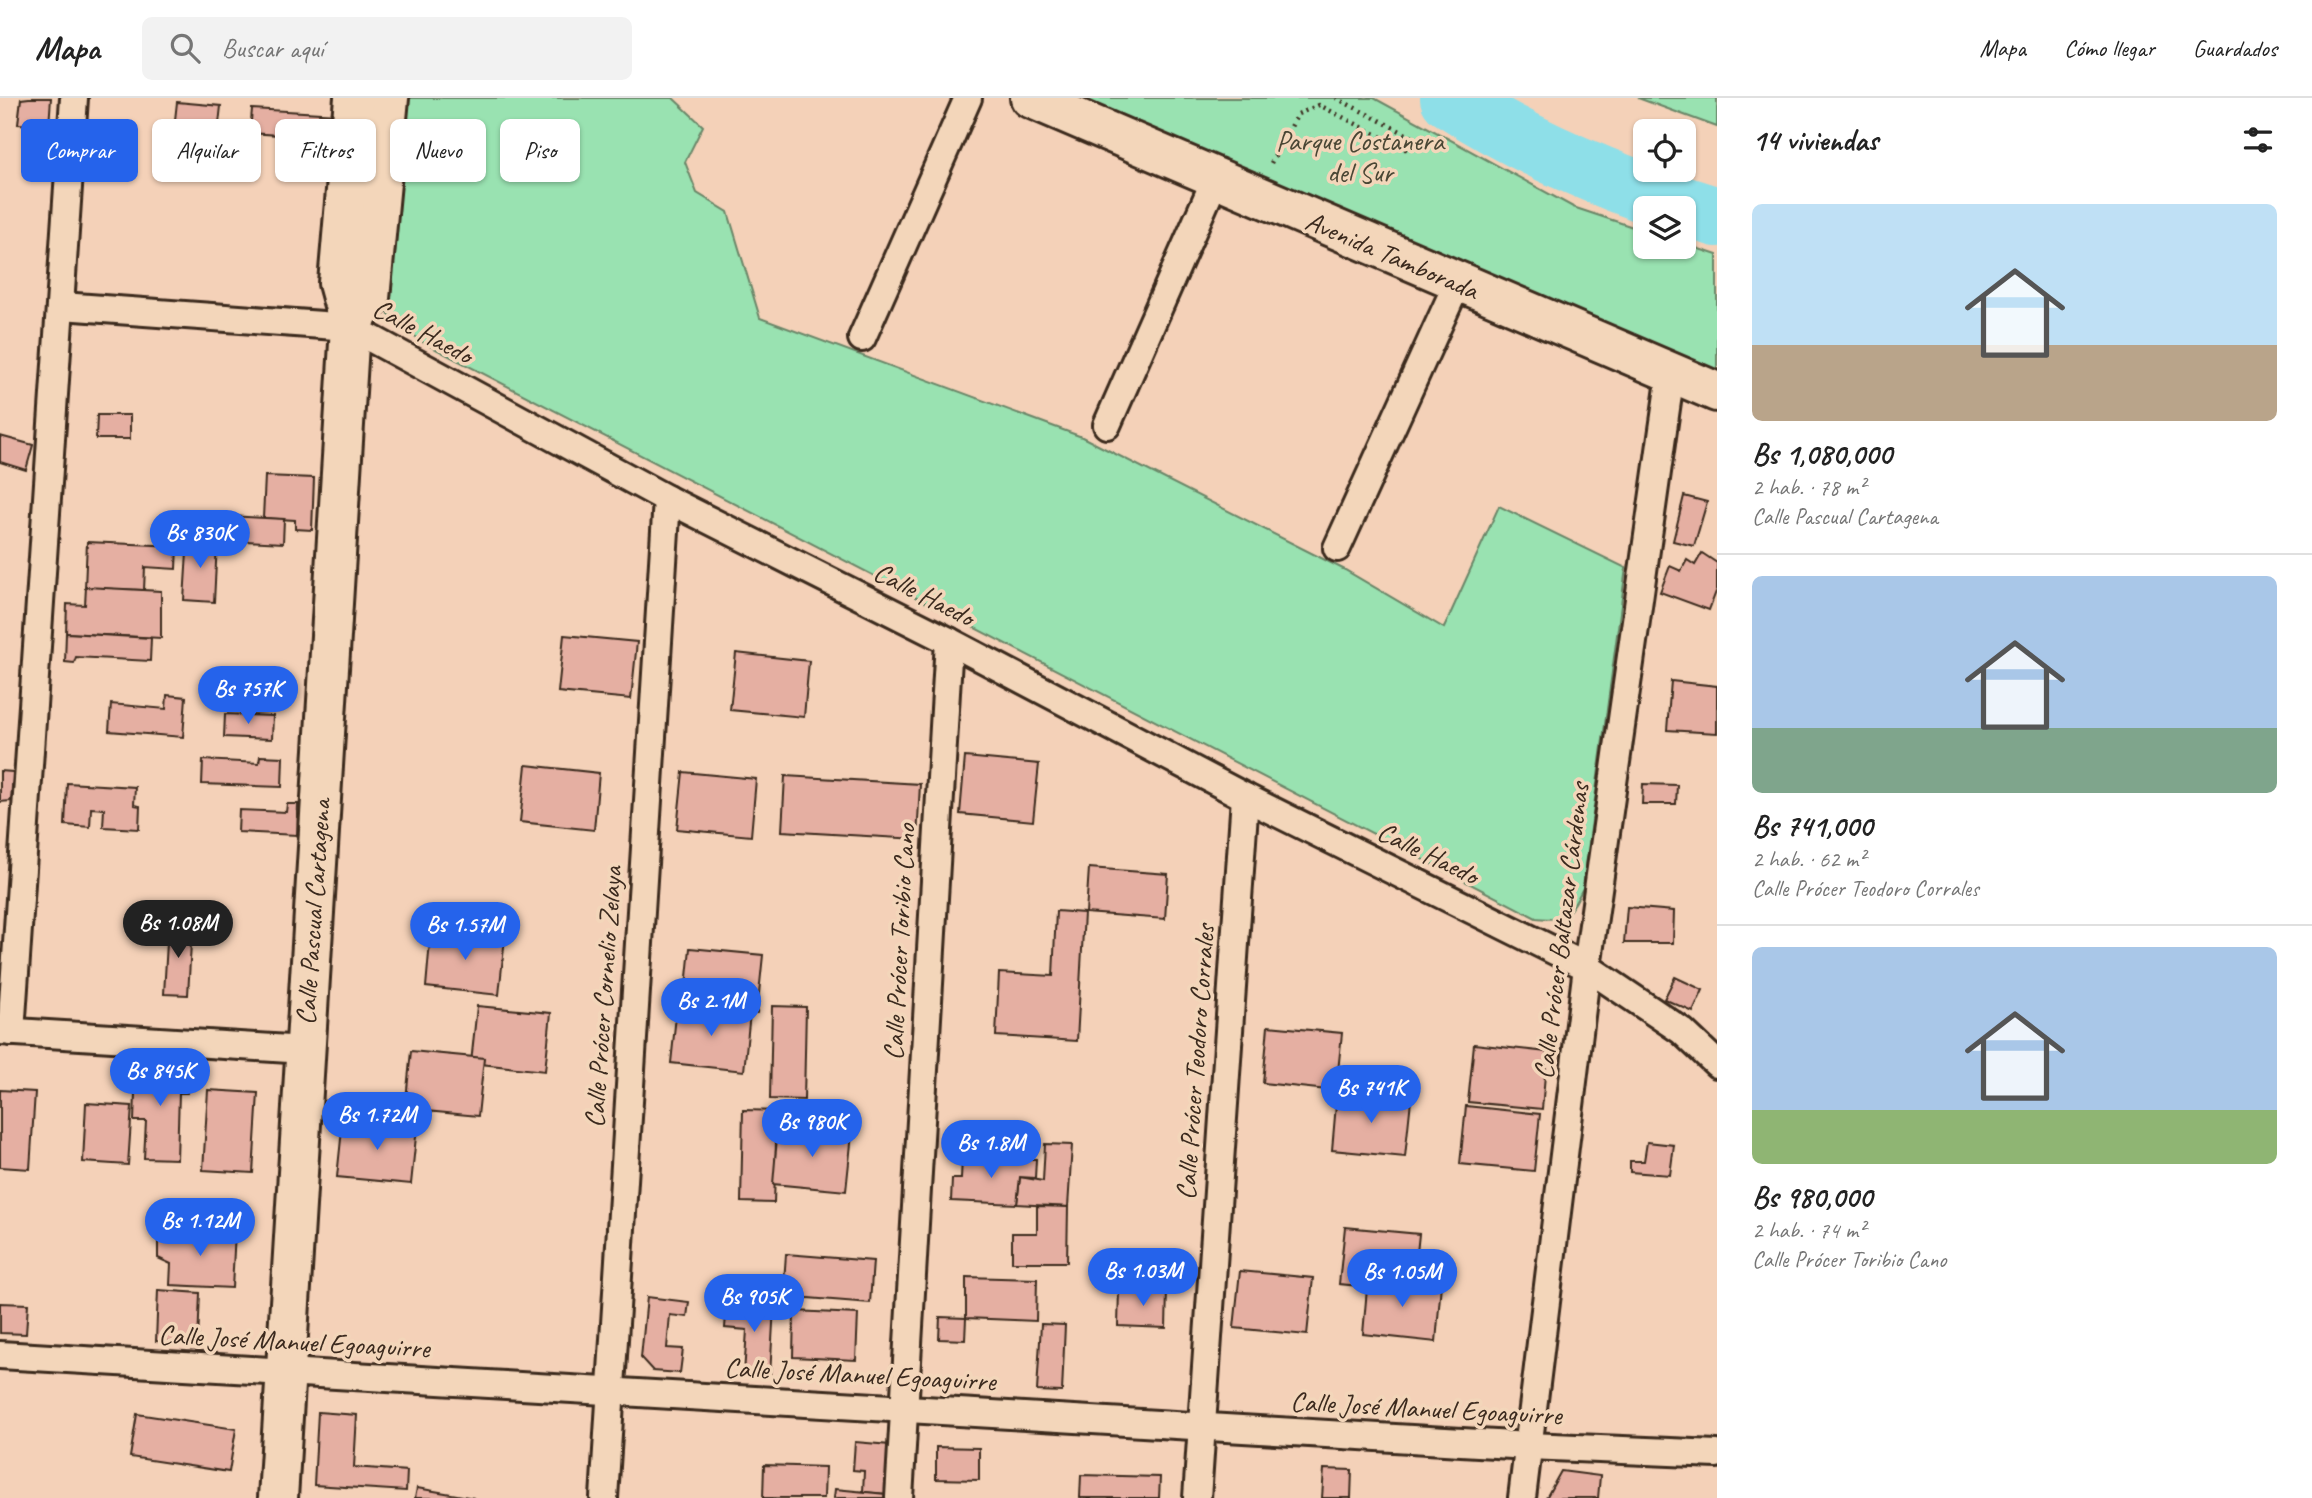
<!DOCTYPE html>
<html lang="es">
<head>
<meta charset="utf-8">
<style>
  body { margin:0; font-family:Caveat,sans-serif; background:#f2f2f2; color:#222; height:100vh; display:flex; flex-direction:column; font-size:26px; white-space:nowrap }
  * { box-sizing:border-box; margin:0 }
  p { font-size:23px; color:#767676 }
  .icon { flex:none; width:38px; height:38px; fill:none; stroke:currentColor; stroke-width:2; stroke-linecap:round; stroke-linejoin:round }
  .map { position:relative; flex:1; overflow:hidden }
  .sheet { display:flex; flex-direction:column; background:#fff; width:595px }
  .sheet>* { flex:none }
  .guide { position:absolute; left:21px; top:21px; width:665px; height:63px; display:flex; gap:14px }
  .fabs { position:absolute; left:1633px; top:21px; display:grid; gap:14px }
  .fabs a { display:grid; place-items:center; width:63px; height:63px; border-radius:10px; background:#fff; box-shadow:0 2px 5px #0004; font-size:35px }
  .price { position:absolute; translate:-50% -60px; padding:0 16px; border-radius:24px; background:#2563eb; color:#fff; font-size:23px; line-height:46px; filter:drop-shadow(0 2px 4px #0008) }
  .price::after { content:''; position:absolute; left:50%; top:42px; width:21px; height:16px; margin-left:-10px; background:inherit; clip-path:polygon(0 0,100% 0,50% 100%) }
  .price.current { background:#222; color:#fff }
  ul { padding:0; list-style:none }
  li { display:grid; align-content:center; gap:14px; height:371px; padding:0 35px }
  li+li { border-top:2px solid #e0e0e0 }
  li span { display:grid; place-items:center; height:217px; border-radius:10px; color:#555 }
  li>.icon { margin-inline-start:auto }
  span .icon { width:126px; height:126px; fill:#fffc; stroke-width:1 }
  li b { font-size:30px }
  h2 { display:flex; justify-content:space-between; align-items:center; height:84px; padding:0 35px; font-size:30px }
  .pill { padding:0 24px; border-radius:10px; background:#fff; box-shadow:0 2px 5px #0004; font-size:24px; line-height:63px }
  .pill.current { background:#2563eb; color:#fff }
  header { display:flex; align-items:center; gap:42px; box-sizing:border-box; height:98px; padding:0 35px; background:#fff; border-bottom:2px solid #e0e0e0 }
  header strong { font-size:33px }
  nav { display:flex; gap:38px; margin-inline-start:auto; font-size:24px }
  .search { width:490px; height:63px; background:#f2f2f2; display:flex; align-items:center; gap:18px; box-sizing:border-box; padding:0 24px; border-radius:10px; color:#767676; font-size:26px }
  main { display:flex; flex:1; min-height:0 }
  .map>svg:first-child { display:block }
  .green { fill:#99e2b1; stroke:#6a8668; stroke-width:2 }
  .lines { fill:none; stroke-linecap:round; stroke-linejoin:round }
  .river { stroke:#8edfe8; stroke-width:60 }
  .building { fill:#e5afa2; stroke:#3b2a1e; stroke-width:2 }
  .street-casing { stroke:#3b2a1e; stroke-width:32 }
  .secondary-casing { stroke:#3b2a1e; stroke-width:44 }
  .path { stroke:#3b2a1e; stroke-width:4.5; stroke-dasharray:2 5; stroke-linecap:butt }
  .street { stroke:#f3d6ba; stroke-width:26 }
  .secondary { stroke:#f3d6ba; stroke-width:38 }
  .labels { text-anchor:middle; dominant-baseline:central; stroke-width:7; stroke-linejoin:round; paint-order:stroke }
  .park-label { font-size:28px; fill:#494634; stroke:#f3d6ba }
  .street-label { font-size:28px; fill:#3b2a1e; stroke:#f3d6ba }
</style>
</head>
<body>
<header>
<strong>Mapa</strong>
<div class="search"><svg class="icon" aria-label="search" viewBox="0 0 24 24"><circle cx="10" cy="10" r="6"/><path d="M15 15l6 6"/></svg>Buscar aquí</div>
<nav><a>Mapa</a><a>Cómo llegar</a><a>Guardados</a></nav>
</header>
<main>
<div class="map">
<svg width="1717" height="1400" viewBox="0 0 1717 1400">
  <rect width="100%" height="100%" fill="#f4d1b8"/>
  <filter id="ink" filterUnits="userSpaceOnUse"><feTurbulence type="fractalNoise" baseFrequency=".0143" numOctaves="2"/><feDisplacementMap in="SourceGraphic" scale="14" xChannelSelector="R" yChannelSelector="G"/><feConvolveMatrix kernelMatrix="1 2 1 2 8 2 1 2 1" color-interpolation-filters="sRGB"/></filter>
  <g filter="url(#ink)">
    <g class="green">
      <path d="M 403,0 L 673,0 L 703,28 L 685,64 L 697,95 L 728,114 L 760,220 L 1082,339 L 1345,472 L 1444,530 L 1499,408 L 1626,470 L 1583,790 C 1570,815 1566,824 1536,820 L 424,245 L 391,220 L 377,192 Z"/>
      <path d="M 1080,0 L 1374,0 L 1573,109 L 1645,133 L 1645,149 L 1684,149 L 1684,146 L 1717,157 L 1717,274 Z"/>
      <path d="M 1638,0 L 1717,0 L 1717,29 Z"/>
    </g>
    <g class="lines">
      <path class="river" d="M 1450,0 C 1531,53 1625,91 1717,119"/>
    </g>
    <g class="building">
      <path d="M 29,0 L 51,0 L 49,28 L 18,26 L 21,1 Z"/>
      <path d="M 177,4 L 221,8 L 218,35 L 174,31 Z"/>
      <path d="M 252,11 L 337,16 L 336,41 L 250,35 Z"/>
      <path d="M 97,317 L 130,317 L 130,341 L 96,341 Z"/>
      <path d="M 0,338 L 33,347 L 26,372 L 0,364 Z"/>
      <path d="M 265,378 L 314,380 L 312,432 L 295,431 L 295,422 L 263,420 Z"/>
      <path d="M 1684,398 L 1707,404 L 1694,448 L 1673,443 Z"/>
      <path d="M 229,418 L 284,421 L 283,445 L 227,442 Z"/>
      <path d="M 177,443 L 217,445 L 214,504 L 184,502 L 187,454 L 176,453 Z"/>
      <path d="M 87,444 L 177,448 L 176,471 L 145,469 L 144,492 L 85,490 Z"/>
      <path d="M 1702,455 L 1717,465 L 1717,491 L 1709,512 L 1660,494 L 1670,468 L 1681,473 L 1687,462 L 1695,467 Z"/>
      <path d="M 86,489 L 161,493 L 161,540 L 66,535 L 67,506 L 85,507 Z"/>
      <path d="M 66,535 L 151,540 L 150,563 L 76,559 L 74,565 L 65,564 Z"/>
      <path d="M 564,537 L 637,544 L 631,601 L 558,594 Z"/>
      <path d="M 736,555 L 809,563 L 804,619 L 730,612 Z"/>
      <path d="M 1671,583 L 1717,588 L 1717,635 L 1667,632 Z"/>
      <path d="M 167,597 L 186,599 L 183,639 L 109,633 L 111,606 L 166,611 Z"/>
      <path d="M 225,616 L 273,618 L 272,641 L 224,639 Z"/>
      <path d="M 260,658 L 283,659 L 282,689 L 202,686 L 203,662 L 259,665 Z"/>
      <path d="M 965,659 L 1039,666 L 1033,723 L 960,716 Z"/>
      <path d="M 526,667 L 599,675 L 594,732 L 520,724 Z"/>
      <path d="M 0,673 L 13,674 L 11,703 L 0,704 Z"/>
      <path d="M 683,674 L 756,681 L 751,738 L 677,731 Z"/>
      <path d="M 785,678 L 920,686 L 917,741 L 782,733 Z"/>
      <path d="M 67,685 L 135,689 L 134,707 L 140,708 L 139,731 L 103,729 L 104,711 L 91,710 L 90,729 L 65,727 Z"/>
      <path d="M 1643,686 L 1677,687 L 1676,706 L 1642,706 Z"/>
      <path d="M 287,706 L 298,706 L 297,737 L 238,734 L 239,712 L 286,714 Z"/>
      <path d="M 1089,770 L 1168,776 L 1165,821 L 1086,815 Z"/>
      <path d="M 1627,809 L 1674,813 L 1673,845 L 1624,845 Z"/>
      <path d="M 1056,813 L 1084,815 L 1077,943 L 996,938 L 999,875 L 1053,878 Z"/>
      <path d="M 168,827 L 192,828 L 188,897 L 164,896 Z"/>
      <path d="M 431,832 L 505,839 L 499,897 L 426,889 Z"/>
      <path d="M 690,850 L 763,857 L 757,915 L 684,908 Z"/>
      <path d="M 1675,879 L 1703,892 L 1693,914 L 1664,901 Z"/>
      <path d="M 477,908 L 551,915 L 545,973 L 471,965 Z"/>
      <path d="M 677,908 L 750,915 L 744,973 L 671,965 Z"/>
      <path d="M 772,908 L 806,909 L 804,1002 L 770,1001 Z"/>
      <path d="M 1268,928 L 1342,935 L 1336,993 L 1263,985 Z"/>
      <path d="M 1474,946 L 1547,954 L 1542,1011 L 1468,1004 Z"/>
      <path d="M 411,953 L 484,960 L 478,1018 L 405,1011 Z"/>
      <path d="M 136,968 L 188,970 L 187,995 L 179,995 L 177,1061 L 144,1060 L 146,1023 L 134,1023 Z"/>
      <path d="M 0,992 L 35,994 L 30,1071 L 0,1069 Z"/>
      <path d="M 208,992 L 258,995 L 253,1075 L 203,1072 Z"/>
      <path d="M 1337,995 L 1411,1002 L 1405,1059 L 1332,1052 Z"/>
      <path d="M 86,1005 L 132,1008 L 128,1067 L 83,1064 Z"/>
      <path d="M 1466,1008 L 1540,1016 L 1534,1073 L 1460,1066 Z"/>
      <path d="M 743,1012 L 777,1013 L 774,1105 L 741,1104 Z"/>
      <path d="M 343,1022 L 417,1029 L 411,1086 L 337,1079 Z"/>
      <path d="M 778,1028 L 852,1036 L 846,1093 L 773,1086 Z"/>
      <path d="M 1647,1044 L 1674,1047 L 1670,1077 L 1630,1074 L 1630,1063 L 1644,1063 Z"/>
      <path d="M 1045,1046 L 1072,1047 L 1068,1109 L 1017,1106 L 1020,1079 L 1043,1083 Z"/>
      <path d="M 962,1059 L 1036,1061 L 1035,1080 L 1020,1079 L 1017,1106 L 951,1103 L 952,1081 L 961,1081 Z"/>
      <path d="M 1037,1108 L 1068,1109 L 1067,1164 L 1012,1164 L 1012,1135 L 1037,1135 Z"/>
      <path d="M 1345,1129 L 1419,1136 L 1413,1193 L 1339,1186 Z"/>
      <path d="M 176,1131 L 235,1133 L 232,1190 L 170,1187 L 171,1166 L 158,1160 L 158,1142 L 175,1143 Z"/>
      <path d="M 786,1156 L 873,1163 L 870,1205 L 783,1198 Z"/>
      <path d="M 1240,1173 L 1313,1180 L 1307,1237 L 1234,1230 Z"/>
      <path d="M 966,1179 L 1037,1181 L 1036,1223 L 966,1220 Z"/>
      <path d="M 1368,1179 L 1441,1186 L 1436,1244 L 1363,1236 Z"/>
      <path d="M 1119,1191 L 1167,1192 L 1166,1230 L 1118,1228 Z"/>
      <path d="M 158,1192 L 200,1195 L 198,1245 L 156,1243 Z"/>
      <path d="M 647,1199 L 689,1204 L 687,1219 L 670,1217 L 667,1250 L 683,1251 L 680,1275 L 653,1273 L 641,1260 Z"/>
      <path d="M 727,1204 L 774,1208 L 770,1278 L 744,1276 L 747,1232 L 725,1230 Z"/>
      <path d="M 0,1205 L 28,1206 L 26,1236 L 0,1235 Z"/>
      <path d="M 794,1213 L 858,1216 L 856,1262 L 793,1259 Z"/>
      <path d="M 940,1219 L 966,1220 L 965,1242 L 939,1241 Z"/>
      <path d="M 1041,1226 L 1065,1227 L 1062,1294 L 1037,1293 Z"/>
      <path d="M 318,1314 L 357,1317 L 354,1369 L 407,1373 L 406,1393 L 314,1387 Z"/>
      <path d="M 137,1316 L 236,1331 L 229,1374 L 130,1359 Z"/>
      <path d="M 855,1344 L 890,1347 L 886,1396 L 863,1394 L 864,1373 L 853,1372 Z"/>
      <path d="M 936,1349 L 979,1350 L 979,1382 L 936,1381 Z"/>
      <path d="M 764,1367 L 825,1369 L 824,1400 L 763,1400 Z"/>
      <path d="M 1324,1371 L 1352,1372 L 1351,1400 L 1322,1400 Z"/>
      <path d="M 1561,1373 L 1600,1378 L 1598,1400 L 1546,1400 Z"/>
      <path d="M 1081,1377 L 1160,1379 L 1159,1400 L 1080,1400 Z"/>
      <path d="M 417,1390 L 474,1400 L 415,1400 Z"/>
      <path d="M 835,1391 L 886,1396 L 885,1400 L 834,1400 Z"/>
    </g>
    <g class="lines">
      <defs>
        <g id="street">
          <path d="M 62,208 L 350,229 L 667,401 L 949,543 L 1245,699 L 1587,869 L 1682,933 L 1717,966"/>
          <path d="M 862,240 L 968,0"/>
          <path d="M 1107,327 L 1215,82"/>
          <path d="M 1337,450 L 1457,186"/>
          <path d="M 0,933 L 305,952"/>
          <path d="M 11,934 L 74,0"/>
          <path d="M 0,1257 L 1529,1348 L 1717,1356"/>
          <path d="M 604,1400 L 667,401"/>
          <path d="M 899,1400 L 949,543"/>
          <path d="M 1197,1400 L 1245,699"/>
          <path d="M 1522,1400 L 1587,869 L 1671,275"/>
        </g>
        <g id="secondary">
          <path d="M 1030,0 L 1717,294"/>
          <path d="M 350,229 L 370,200 L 389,0"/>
          <path d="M 278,1400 L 350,229 L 338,185 L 354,0"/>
        </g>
      </defs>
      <use href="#street" class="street-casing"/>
      <use href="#secondary" class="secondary-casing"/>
      <path class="path" d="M 1271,65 L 1298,16 L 1319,7 L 1405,51 L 1412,39 L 1336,0"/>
      <use href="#street" class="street"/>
      <use href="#secondary" class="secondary"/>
    </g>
  </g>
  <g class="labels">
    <g class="park-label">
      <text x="1360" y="42">Parque Costanera<tspan x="1360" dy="32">del Sur</tspan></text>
    </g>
    <g class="street-label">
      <text transform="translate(1392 157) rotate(23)">Avenida Tamborada</text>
      <text transform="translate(423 233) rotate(28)">Calle Haedo</text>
      <text transform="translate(924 496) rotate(27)">Calle Haedo</text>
      <text transform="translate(1428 755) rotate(26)">Calle Haedo</text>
      <text transform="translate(313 814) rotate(-86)">Calle Pascual Cartagena</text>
      <text transform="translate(1561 833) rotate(-83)">Calle Prócer Baltazar Cárdenas</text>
      <text transform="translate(899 844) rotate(-87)">Calle Prócer Toribio Cano</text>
      <text transform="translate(603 899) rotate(-86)">Calle Prócer Cornelio Zelaya</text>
      <text transform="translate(1195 964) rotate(-86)">Calle Prócer Teodoro Corrales</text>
      <text transform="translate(294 1243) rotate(3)">Calle José Manuel Egoaguirre</text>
      <text transform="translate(860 1276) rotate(3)">Calle José Manuel Egoaguirre</text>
      <text transform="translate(1426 1310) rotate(3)">Calle José Manuel Egoaguirre</text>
    </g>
  </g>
</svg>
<div class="fabs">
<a><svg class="icon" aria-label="locate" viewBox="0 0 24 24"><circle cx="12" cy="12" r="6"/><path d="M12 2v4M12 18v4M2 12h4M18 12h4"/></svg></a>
<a><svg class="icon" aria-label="layers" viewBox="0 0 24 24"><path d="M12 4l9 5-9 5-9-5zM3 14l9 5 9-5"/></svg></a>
</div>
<b class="price" style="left:200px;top:472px">Bs 830K</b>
<b class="price" style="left:248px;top:628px">Bs 757K</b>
<b class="price current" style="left:178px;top:862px">Bs 1.08M</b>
<b class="price" style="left:465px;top:864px">Bs 1.57M</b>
<b class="price" style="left:711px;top:940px">Bs 2.1M</b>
<b class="price" style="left:160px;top:1010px">Bs 845K</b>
<b class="price" style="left:1371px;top:1027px">Bs 741K</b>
<b class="price" style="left:377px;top:1054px">Bs 1.72M</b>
<b class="price" style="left:812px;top:1061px">Bs 980K</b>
<b class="price" style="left:991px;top:1082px">Bs 1.8M</b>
<b class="price" style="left:200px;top:1160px">Bs 1.12M</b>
<b class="price" style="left:1143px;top:1210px">Bs 1.03M</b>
<b class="price" style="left:1402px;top:1211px">Bs 1.05M</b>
<b class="price" style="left:754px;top:1236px">Bs 905K</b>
<div class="guide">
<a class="pill current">Comprar</a>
<a class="pill">Alquilar</a>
<a class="pill">Filtros</a>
<a class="pill">Nuevo</a>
<a class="pill">Piso</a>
</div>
</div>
<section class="sheet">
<h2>14 viviendas<svg class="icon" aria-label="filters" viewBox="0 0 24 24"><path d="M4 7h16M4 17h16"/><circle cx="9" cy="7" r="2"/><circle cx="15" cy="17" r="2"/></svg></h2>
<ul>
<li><span style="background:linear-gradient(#bfe0f5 65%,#b9a48a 0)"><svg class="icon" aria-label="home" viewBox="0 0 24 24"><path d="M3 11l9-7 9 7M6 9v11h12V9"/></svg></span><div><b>Bs 1,080,000</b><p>2 hab. · 78 m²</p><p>Calle Pascual Cartagena</p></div></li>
<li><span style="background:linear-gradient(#a9c7e8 70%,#7fa58c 0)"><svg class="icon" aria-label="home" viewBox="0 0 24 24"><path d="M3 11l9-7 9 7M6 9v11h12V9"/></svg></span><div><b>Bs 741,000</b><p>2 hab. · 62 m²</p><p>Calle Prócer Teodoro Corrales</p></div></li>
<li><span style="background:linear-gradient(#a9c7e8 75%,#8fb573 0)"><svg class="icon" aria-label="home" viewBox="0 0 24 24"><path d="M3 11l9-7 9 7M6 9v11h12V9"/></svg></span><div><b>Bs 980,000</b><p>2 hab. · 74 m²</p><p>Calle Prócer Toribio Cano</p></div></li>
</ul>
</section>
</main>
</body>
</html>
